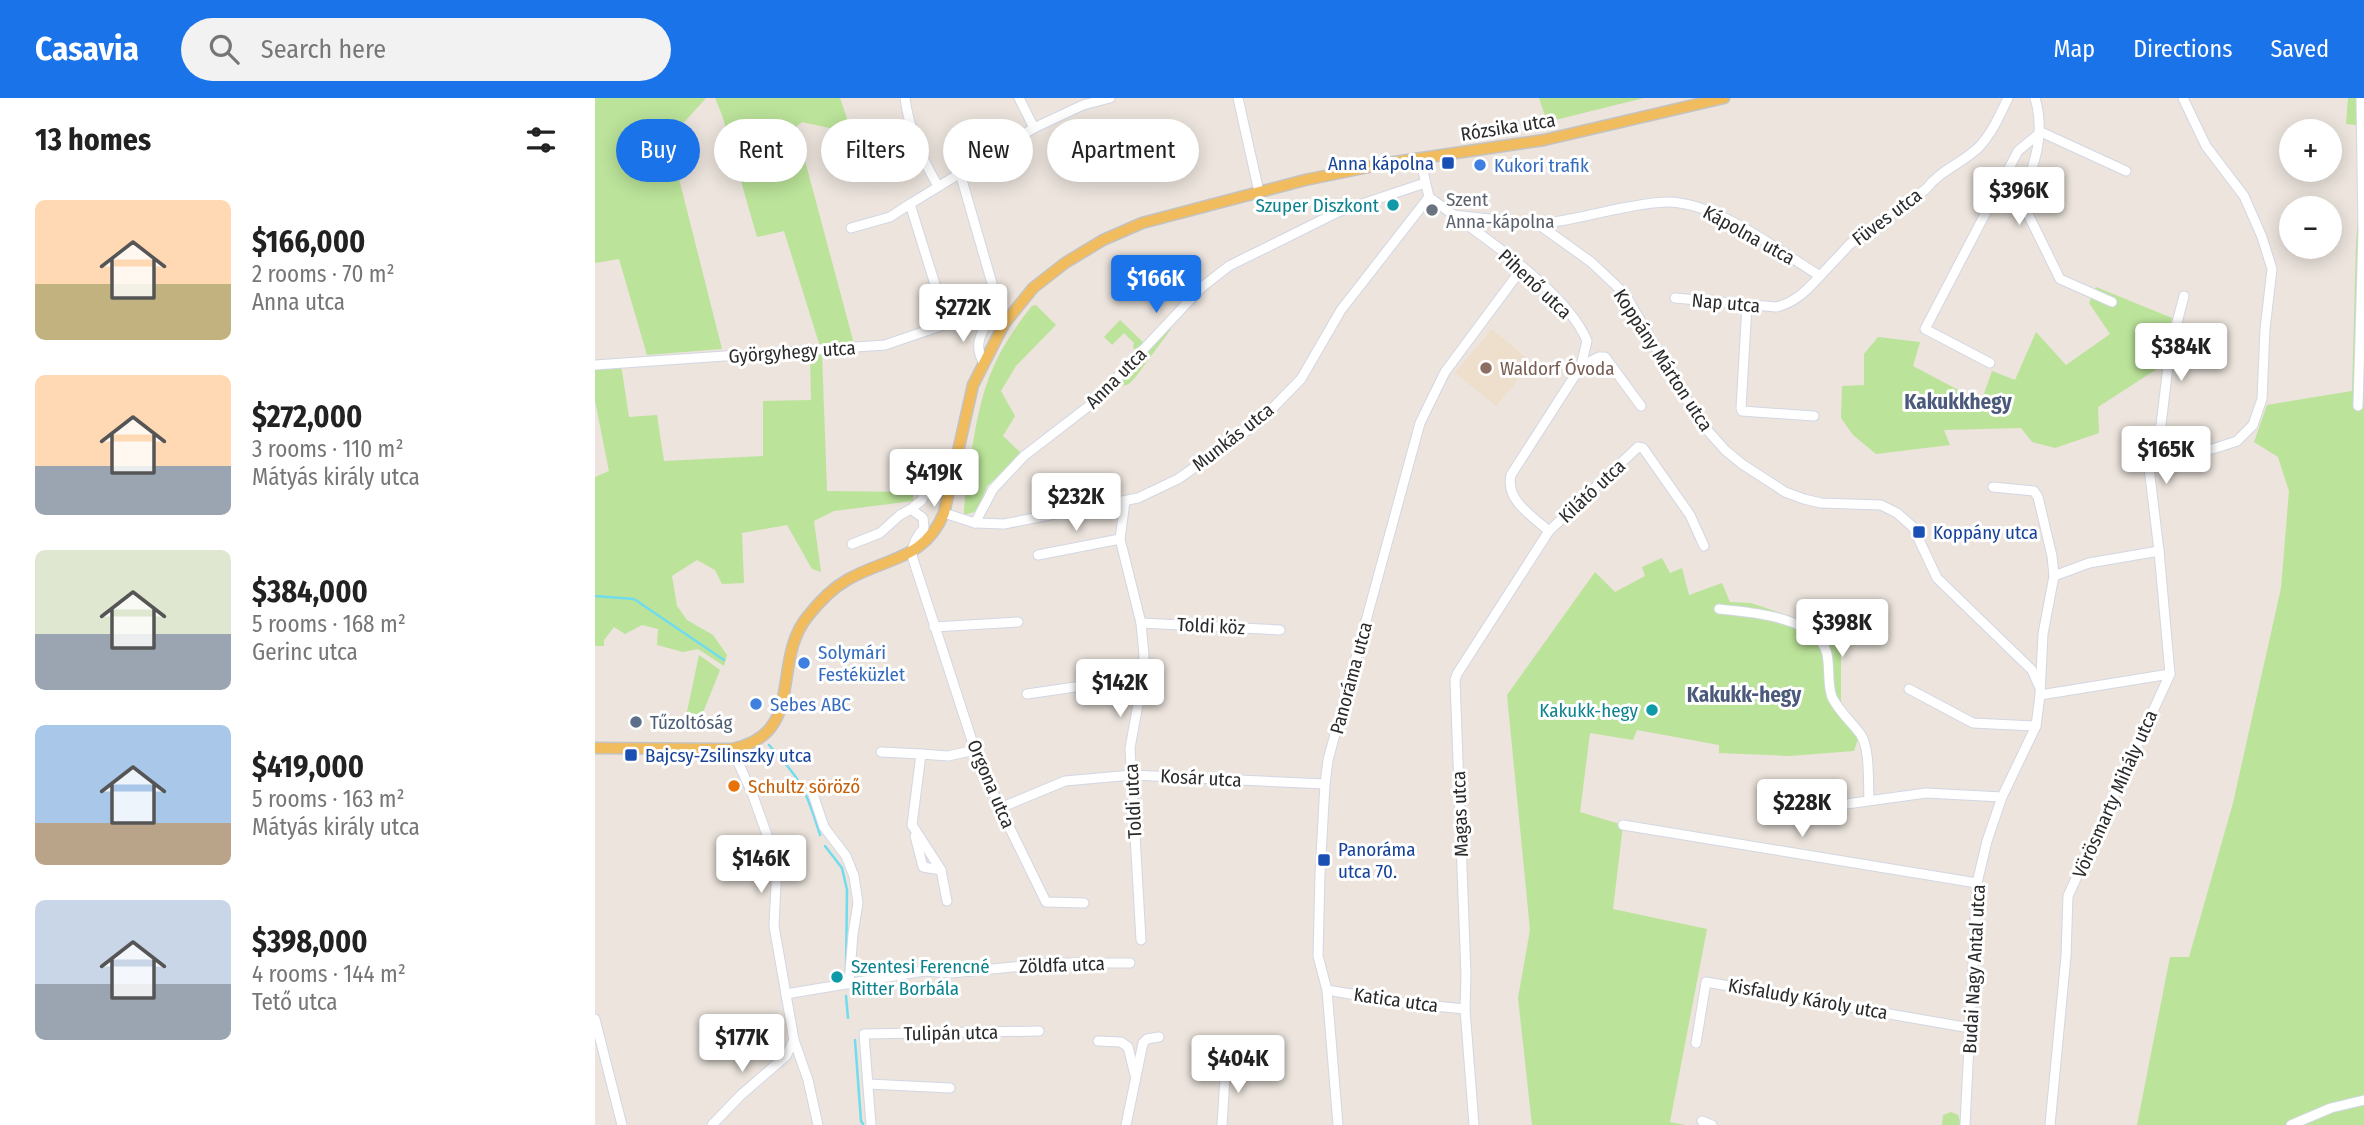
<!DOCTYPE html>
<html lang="en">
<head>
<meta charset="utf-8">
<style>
  body { margin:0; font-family:"Fira Sans Condensed",sans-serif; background:#f2f2f2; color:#222; height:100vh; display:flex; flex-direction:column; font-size:26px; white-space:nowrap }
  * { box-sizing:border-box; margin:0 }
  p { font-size:23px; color:#767676 }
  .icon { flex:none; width:38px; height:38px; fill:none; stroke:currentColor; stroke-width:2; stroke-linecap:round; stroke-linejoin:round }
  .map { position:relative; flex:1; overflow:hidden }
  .panel { display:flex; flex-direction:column; background:#fff; width:595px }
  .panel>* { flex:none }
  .banner { position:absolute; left:21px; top:21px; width:665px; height:63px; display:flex; gap:14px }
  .tools { position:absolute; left:1684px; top:21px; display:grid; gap:14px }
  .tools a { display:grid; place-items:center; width:63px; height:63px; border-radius:50%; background:#fff; box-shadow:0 4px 18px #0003; font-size:35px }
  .price { position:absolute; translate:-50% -60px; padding:0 16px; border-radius:7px; background:#fff; color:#222; font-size:23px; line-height:46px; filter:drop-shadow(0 2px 4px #0008) }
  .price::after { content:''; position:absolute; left:50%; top:42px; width:21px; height:16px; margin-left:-10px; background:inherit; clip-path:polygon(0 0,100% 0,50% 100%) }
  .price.on { background:#1a73e8; color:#fff }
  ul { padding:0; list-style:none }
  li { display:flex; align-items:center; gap:21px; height:175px; padding:0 35px }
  li span { display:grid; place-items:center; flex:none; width:196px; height:140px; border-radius:10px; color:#555 }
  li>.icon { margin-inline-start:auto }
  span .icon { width:84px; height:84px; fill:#fffc; stroke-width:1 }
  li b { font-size:30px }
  h2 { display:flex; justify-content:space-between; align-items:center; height:84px; padding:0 35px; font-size:30px }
  .pill { padding:0 24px; border-radius:32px; background:#fff; box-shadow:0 4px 18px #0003; font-size:24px; line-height:63px }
  .pill.on { background:#1a73e8; color:#fff }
  header { display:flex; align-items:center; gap:42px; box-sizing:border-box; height:98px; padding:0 35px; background:#1a73e8; color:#fff }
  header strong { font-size:33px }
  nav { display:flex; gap:38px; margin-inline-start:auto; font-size:24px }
  .search { width:490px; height:63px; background:#f2f2f2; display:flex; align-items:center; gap:18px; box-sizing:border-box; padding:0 24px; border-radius:38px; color:#767676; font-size:26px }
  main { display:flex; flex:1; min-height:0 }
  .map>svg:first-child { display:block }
  .education { fill:#eedfcc }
  .green { fill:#bbe399 }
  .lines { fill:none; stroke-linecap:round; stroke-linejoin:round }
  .stream { stroke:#70dcee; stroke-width:2.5 }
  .minor-casing { stroke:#d2d7e3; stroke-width:11 }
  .major-casing { stroke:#c3c3c3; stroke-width:13 }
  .minor { stroke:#fff; stroke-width:9 }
  .major { stroke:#f0bc5e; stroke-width:10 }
  .transit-dot { fill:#1a4fb4; stroke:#fff; stroke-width:2.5 }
  .shop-dot { fill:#3f7fe0; stroke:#fff; stroke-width:2.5 }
  .culture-dot { fill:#0f9aa8; stroke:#fff; stroke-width:2.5 }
  .worship-dot { fill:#6b7280; stroke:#fff; stroke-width:2.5 }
  .education-dot { fill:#8d6e63; stroke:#fff; stroke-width:2.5 }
  .service-dot { fill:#5c6f8a; stroke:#fff; stroke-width:2.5 }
  .food-dot { fill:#e8710a; stroke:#fff; stroke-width:2.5 }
  .labels { text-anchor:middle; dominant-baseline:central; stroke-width:6; stroke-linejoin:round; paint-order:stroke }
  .street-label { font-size:19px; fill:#2a2a2a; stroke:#fff }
  .transit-label { font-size:19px; fill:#164399; stroke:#fff; text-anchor:start }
  .shop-label { font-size:19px; fill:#366cbe; stroke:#fff; text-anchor:start }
  .worship-label { font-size:19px; fill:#5b616d; stroke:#fff; text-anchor:start }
  .culture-label { font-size:19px; fill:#0d838f; stroke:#fff; text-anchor:end }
  .education-label { font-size:19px; fill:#785e54; stroke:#fff; text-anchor:start }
  .service-label { font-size:19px; fill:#4e5e75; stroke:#fff; text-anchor:start }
  .food-label { font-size:19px; fill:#c56008; stroke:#fff; text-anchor:start }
  .neighbourhood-label { font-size:21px; font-weight:bold; fill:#4b597b; stroke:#fff }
</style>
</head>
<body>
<header>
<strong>Casavia</strong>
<div class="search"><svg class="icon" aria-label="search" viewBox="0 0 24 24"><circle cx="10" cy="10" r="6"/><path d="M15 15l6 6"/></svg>Search here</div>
<nav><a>Map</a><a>Directions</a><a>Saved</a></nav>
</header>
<main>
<section class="panel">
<h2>13 homes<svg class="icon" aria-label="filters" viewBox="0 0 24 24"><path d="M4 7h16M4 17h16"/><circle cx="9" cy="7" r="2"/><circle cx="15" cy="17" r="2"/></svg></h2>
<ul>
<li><span style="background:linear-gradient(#ffd9b3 60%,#c2b280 0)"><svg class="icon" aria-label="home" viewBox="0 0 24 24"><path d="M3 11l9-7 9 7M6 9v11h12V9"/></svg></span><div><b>$166,000</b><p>2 rooms · 70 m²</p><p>Anna utca</p></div></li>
<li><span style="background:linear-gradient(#ffd9b3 65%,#9aa5b1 0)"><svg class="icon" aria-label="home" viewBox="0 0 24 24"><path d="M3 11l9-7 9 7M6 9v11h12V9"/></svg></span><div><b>$272,000</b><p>3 rooms · 110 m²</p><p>Mátyás király utca</p></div></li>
<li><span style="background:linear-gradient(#dfe7d0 60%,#9aa5b1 0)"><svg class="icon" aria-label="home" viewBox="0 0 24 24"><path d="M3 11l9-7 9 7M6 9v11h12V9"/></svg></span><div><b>$384,000</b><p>5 rooms · 168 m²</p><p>Gerinc utca</p></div></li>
<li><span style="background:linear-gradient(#a9c7e8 70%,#b9a48a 0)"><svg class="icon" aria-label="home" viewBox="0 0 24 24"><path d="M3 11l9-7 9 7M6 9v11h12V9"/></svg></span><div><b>$419,000</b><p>5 rooms · 163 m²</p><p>Mátyás király utca</p></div></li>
<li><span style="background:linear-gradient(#c9d6e8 60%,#9aa5b1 0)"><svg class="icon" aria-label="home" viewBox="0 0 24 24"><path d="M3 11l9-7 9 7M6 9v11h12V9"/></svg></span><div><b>$398,000</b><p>4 rooms · 144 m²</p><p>Tető utca</p></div></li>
</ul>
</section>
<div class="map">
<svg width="1769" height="1027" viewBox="0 0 1769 1027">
  <rect width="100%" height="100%" fill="#ece4dd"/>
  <path class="education" d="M 897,231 L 937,265 L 901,308 L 860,275 Z"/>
  <g class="green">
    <path d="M 0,0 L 111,0 L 74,41 L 127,251 L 52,257 L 24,161 L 0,165 Z"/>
    <path d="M 120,0 L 245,0 L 257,35 L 207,24 L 201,29 L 259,246 L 227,255 L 232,393 L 318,394 L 318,403 L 239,413 L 219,423 L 226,474 L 217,471 L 192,427 L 147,435 L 149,485 L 127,486 L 120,472 L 102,462 L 77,478 L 82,508 L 92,522 L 118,537 L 132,557 L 129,568 L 103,551 L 88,554 L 62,547 L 63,531 L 47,527 L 30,536 L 19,529 L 9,542 L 9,548 L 0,548 L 0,379 L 14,373 L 0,303 L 0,262 L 25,260 L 34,319 L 62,317 L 69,363 L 168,358 L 168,303 L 216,302 L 215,256 L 227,255 L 189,133 L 162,139 L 127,17 Z"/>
    <path d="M 944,0 L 1049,0 L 952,24 Z"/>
    <path d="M 1753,0 L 1769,0 L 1769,28 L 1751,26 Z"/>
    <path d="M 1769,61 L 1769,1027 L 1542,1027 L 1575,859 L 1594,859 L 1638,705 L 1686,490 L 1694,393 L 1683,359 L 1659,344 L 1672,307 L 1757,293 L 1761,144 Z"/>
    <path d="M 1501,189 L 1577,220 L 1565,269 L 1503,309 L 1504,335 L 1460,350 L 1437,344 L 1426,330 L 1349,332 L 1355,347 L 1281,356 L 1258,337 L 1246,320 L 1247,288 L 1269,287 L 1269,256 L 1283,239 L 1325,244 L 1318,268 L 1386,304 L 1397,273 L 1420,282 L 1441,234 L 1471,267 L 1515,236 L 1494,205 Z"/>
    <path d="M 441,207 L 461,227 L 421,268 L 406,293 L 420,318 L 408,338 L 427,356 L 392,388 L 382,413 L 369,417 C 369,397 373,377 376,357 C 386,293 396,259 437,208 Z"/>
    <path d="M 525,222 L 549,245 L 541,253 L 538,249 L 539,245 L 529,235 L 517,247 L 509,239 Z"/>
    <path d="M 574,231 L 576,231 L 539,281 L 534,286 L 527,288 L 524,286 Z"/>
    <path d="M 1067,460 L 1075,475 L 1087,470 L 1094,497 L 1127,485 L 1135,504 L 1156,505 L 1225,528 L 1246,544 L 1246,608 L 1266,632 L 1259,653 L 1194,658 L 1124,655 L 1124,647 L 1042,632 L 1038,642 L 995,635 L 985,714 L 1028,727 L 1018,811 L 1112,831 L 1075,1024 L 1090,1027 L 937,1027 L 923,900 L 935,832 L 912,597 L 1000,474 L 1020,494 L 1050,478 L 1047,469 Z"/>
    <path d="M 104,557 L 125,572 L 107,617 L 97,616 L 94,629 L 89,628 Z"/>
    <path d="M 1356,1014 L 1363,1017 L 1366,1027 L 1347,1027 L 1348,1017 Z"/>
  </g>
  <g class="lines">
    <g class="stream">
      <path d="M 0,498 L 39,501 L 129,562"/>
      <path d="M 174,647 C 205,680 212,693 225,737"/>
      <path d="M 230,748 L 247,770 L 252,792 L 251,874"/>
      <path d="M 251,898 L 253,920"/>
      <path d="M 260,942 L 266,1023 L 268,1026"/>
    </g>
    <defs>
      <g id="minor">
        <path d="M 310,0 C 314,32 327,61 343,88"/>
        <path d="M 424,0 L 439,30"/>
        <path d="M 643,0 L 664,94"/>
        <path d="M 1440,0 C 1451,37 1439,67 1426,102 L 1465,181 L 1517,204"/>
        <path d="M 825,60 L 834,99"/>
        <path d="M 365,75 L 403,206"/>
        <path d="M 834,99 C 879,133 971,191 992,243 L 986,268 L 916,377 C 910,402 937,418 954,433"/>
        <path d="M 857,117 L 943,126 L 996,164 L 1030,196 L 1087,295 L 1114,334 L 1130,352 L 1147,366 L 1190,394 L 1209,401 L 1226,405 L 1286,407 L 1302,415 L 1318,429 L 1342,480 L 1437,572 L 1444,588"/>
        <path d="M 943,126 C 986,122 1028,106 1071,104 C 1120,103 1183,152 1225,178 C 1212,192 1200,205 1181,209 L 1080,200"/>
        <path d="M 256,130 L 295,119 L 315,106"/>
        <path d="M 1225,178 L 1255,146 L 1331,91 C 1345,72 1368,65 1384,49 C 1397,35 1405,17 1413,0"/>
        <path d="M 1152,207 L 1146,310 L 1147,313 L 1219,318"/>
        <path d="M 352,225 L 315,106 L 439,30 L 488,7 L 515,0"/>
        <path d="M 1395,265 L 1330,231 L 1423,53 L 1446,34 L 1531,73"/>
        <path d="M 0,267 L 290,247 L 360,223 L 377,223 L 390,228 C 383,242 381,250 388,264"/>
        <path d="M 986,268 L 1004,259 L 1010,259 L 1046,308"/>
        <path d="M 1763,308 L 1768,134 L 1766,0"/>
        <path d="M 1554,368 L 1624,349 L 1642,343 L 1658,327 L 1667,301 L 1670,231 L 1677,171 L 1667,139 L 1649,98 L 1611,48 L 1588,0"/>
        <path d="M 530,403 L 525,441 L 546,525 L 549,557 L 548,579 L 535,650 L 546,842"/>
        <path d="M 316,411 L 327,402 L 333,388"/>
        <path d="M 349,415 L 380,425 L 409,426 L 543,400 L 583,381 L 664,324 L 706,281 L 746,212 L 834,99"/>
        <path d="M 380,425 L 398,391 L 429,358 L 499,304 L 607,189 L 634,168 L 743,114 L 830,85"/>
        <path d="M 257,446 L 285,435 L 305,417 L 316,411 L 328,420 L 329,430 C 322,438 315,450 318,461 L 380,652 L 405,710 L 451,804 L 489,805"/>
        <path d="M 443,457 L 525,441"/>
        <path d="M 1459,478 L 1494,465 L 1564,453"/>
        <path d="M 1124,511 C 1155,514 1223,519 1232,556 C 1235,570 1232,585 1237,599 C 1244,614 1257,624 1266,637 C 1275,651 1273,684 1274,701"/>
        <path d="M 546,525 L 685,532"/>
        <path d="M 339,529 L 423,524"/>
        <path d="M 1314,591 L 1378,625 L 1441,628"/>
        <path d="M 432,596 L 548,579"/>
        <path d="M 1445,597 L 1575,576"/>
        <path d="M 137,651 L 157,695 L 182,765 L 179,828 L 199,942 L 213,982 L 223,1027"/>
        <path d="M 286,654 L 326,656"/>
        <path d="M 217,693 L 229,729 L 251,758 L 259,778 L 263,805 L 258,836 L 254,886"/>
        <path d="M 405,710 L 470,683 L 537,677 L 730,686"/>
        <path d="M 1208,712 L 1331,695 L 1407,699"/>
        <path d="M 1028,727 L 1382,785"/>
        <path d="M 320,738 L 328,769 L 346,772"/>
        <path d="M 352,803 L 346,772 L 317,727 L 326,656 L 353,658 L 380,652"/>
        <path d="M 732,892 L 809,905 L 870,911"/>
        <path d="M 191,896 L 329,873 L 356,875 L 458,865 L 535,865"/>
        <path d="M 0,921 L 27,1027"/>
        <path d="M 503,943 L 526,944 L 533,949 L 540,977"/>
        <path d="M 1101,945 L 1111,884 L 1375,930"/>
        <path d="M 273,986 L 355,990"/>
        <path d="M 1107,1023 L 1117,1027"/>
        <path d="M 117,1027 L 146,997 L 191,958 L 199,942"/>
        <path d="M 276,1027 L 269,936 L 444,933"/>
        <path d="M 531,1027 L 548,945 L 552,941 L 564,939"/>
        <path d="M 627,1027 L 631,965"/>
        <path d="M 743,1027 L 732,892 L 723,858 L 725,776 L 730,686 L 733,662 L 825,325 L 850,274 L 928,169"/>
        <path d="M 879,1027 L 870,911 L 871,877 L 860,582 L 862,576 L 954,433 L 1043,349 L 1048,350 L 1095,417 L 1109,448"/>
        <path d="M 1370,1027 L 1382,785 L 1392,743 L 1407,699 L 1441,628 L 1445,597 L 1448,536 L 1459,478 L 1457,458 L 1443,399 L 1439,393 L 1398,389"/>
        <path d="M 1455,1027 L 1471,858 L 1473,798 L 1575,576 L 1564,453 L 1552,353 L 1566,327 L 1575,251 L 1589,198"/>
        <path d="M 1696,1027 L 1736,1010 L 1769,1002"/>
      </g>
      <path id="major" d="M 0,650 L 137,651 C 212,636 175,564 213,518 C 224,504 236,491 252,482 C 291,459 329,463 349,415 L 378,287 L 409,226 L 438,190 L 470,165 L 508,142 L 547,125 L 710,82 L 793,65 L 949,42 L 1129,0"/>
    </defs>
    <use href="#minor" class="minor-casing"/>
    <use href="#major" class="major-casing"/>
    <use href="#minor" class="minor"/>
    <use href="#major" class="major"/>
  </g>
  <g class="transit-dot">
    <rect x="846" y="58" width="14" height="14" rx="3.5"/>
    <rect x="1317" y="427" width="14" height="14" rx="3.5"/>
    <rect x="29" y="650" width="14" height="14" rx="3.5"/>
    <rect x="722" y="755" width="14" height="14" rx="3.5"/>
  </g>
  <g class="shop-dot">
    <circle cx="885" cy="67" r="7"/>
    <circle cx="209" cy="565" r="7"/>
    <circle cx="161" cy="606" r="7"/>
  </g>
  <g class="culture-dot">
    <circle cx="798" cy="107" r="7"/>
    <circle cx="1057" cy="612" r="7"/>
    <circle cx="242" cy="879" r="7"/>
  </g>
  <circle class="worship-dot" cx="837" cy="112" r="7"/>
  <circle class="education-dot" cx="891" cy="270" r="7"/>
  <circle class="service-dot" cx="41" cy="624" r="7"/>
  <circle class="food-dot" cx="139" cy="688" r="7"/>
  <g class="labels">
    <g class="street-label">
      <text transform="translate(913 29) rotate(-9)">Rózsika utca</text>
      <text transform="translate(1292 119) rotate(-37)">Füves utca</text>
      <text transform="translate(1154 137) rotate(29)">Kápolna utca</text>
      <text transform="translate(940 186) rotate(43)">Pihenő utca</text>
      <text transform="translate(1131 205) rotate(5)">Nap utca</text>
      <text transform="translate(197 254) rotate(-4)">Györgyhegy utca</text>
      <text transform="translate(1068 262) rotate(57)">Koppány Márton utca</text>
      <text transform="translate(521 280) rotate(-45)">Anna utca</text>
      <text transform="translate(638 339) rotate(-38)">Munkás utca</text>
      <text transform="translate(997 393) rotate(-43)">Kilátó utca</text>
      <text transform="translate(616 528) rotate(3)">Toldi köz</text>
      <text transform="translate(756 580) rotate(-75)">Panoráma utca</text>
      <text transform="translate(606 680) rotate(3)">Kosár utca</text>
      <text transform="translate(396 686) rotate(67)">Orgona utca</text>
      <text transform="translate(1520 696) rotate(-66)">Vörösmarty Mihály utca</text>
      <text transform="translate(538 703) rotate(-93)">Toldi utca</text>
      <text transform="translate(865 716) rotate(-92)">Magas utca</text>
      <text transform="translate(467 867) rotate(-2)">Zöldfa utca</text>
      <text transform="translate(1379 871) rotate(-87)">Budai Nagy Antal utca</text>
      <text transform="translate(1213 901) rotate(10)">Kisfaludy Károly utca</text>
      <text transform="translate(801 902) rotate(8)">Katica utca</text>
      <text transform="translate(356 935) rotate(-1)">Tulipán utca</text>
    </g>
    <g class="transit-label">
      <text x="839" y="65" text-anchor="end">Anna kápolna</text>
      <text x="1338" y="434">Koppány utca</text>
      <text x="50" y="657">Bajcsy-Zsilinszky utca</text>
      <text x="743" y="751">Panoráma<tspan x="743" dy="22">utca 70.</tspan></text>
    </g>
    <g class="shop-label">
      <text x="899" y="67">Kukori trafik</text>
      <text x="223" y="554">Solymári<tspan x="223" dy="22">Festéküzlet</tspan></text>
      <text x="175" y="606">Sebes ABC</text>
    </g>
    <g class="worship-label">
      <text x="851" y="101">Szent<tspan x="851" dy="22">Anna-kápolna</tspan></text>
    </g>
    <g class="culture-label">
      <text x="784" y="107">Szuper Diszkont</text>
      <text x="1043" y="612">Kakukk-hegy</text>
      <text x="256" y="868" text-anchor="start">Szentesi Ferencné<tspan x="256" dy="22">Ritter Borbála</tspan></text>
    </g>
    <g class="education-label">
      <text x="905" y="270">Waldorf Óvoda</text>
    </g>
    <g class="service-label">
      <text x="55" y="624">Tűzoltóság</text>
    </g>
    <g class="food-label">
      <text x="153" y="688">Schultz söröző</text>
    </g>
    <g class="neighbourhood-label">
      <text x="1363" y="304">Kakukkhegy</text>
      <text x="1149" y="597">Kakukk-hegy</text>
    </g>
  </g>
</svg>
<div class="tools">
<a>+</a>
<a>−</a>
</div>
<b class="price" style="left:1424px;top:129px">$396K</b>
<b class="price on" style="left:561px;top:217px">$166K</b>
<b class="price" style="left:368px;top:246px">$272K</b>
<b class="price" style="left:1586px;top:285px">$384K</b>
<b class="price" style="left:1571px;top:388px">$165K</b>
<b class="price" style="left:339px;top:411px">$419K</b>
<b class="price" style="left:481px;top:435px">$232K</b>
<b class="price" style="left:1247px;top:561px">$398K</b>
<b class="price" style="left:525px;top:621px">$142K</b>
<b class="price" style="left:1207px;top:741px">$228K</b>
<b class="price" style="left:166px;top:797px">$146K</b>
<b class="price" style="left:147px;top:976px">$177K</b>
<b class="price" style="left:643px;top:997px">$404K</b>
<div class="banner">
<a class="pill on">Buy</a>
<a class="pill">Rent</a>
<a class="pill">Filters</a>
<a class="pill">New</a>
<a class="pill">Apartment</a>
</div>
</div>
</main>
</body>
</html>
